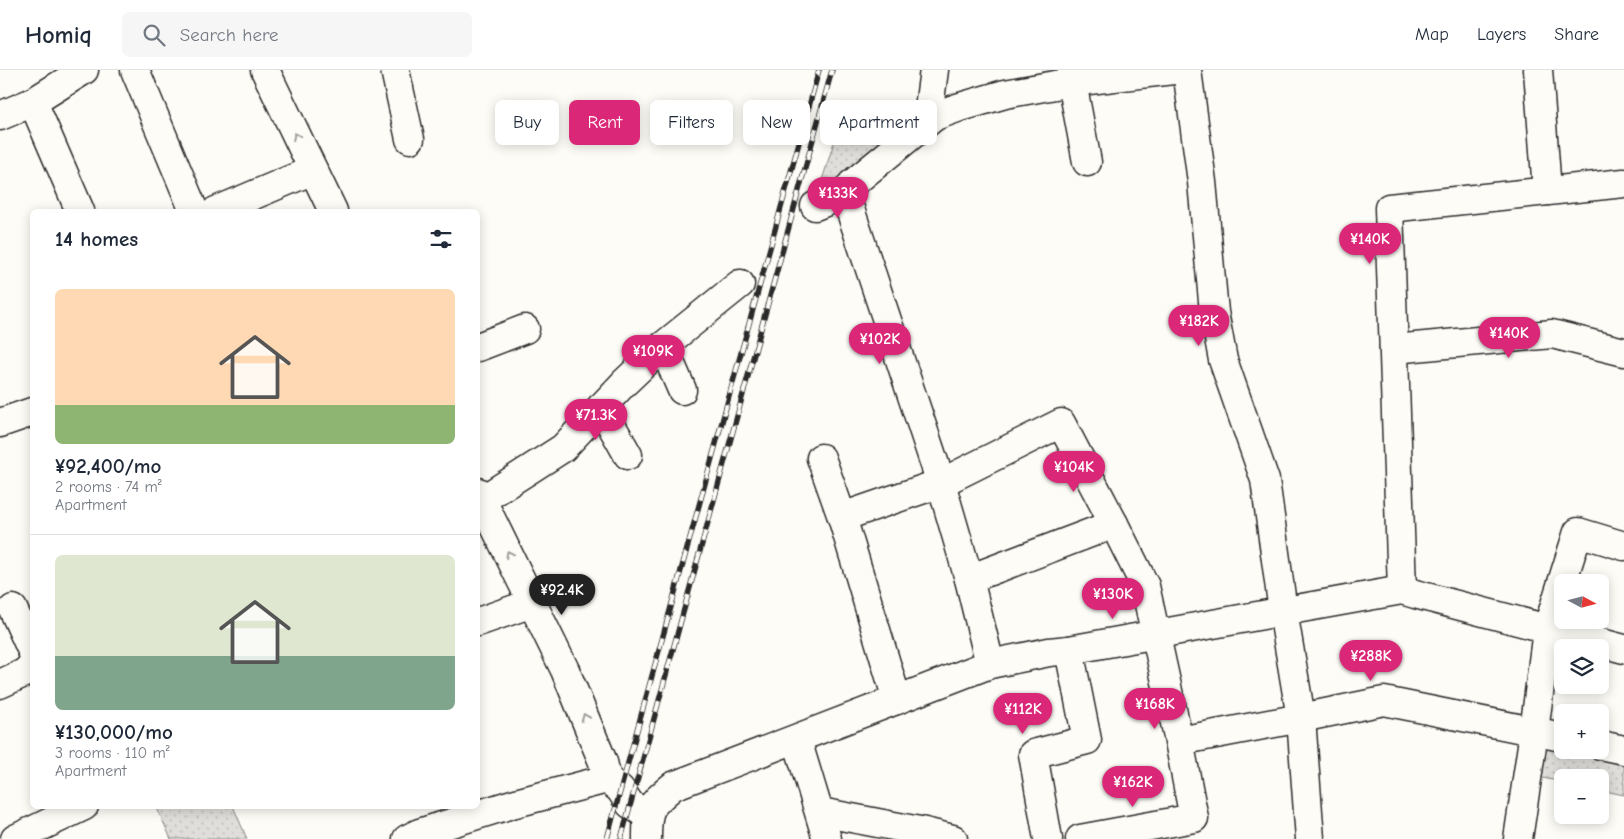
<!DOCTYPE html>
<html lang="en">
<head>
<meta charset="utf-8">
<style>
  body { margin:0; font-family:"Comic Neue",sans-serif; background:#f6f6f7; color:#1f2937; height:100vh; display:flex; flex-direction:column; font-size:19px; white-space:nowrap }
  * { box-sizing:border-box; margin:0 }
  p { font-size:16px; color:#747a83 }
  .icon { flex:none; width:28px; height:28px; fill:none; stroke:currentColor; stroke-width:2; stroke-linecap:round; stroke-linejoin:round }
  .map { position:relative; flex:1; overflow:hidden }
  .side { position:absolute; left:30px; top:139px; width:450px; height:600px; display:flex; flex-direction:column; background:#fff; border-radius:8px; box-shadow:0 2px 12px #0003 }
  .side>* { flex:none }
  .hud { position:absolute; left:495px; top:30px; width:475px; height:45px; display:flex; gap:10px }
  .needle { width:32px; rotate:97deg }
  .controls { position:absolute; left:1554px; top:504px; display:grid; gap:10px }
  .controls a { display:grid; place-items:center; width:55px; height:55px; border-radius:8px; background:#fff; box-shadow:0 2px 12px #0003; font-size:25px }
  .price { position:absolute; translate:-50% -42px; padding:0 11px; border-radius:18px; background:#db2777; color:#fff; font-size:16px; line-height:32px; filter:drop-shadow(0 1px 2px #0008) }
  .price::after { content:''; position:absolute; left:50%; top:30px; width:15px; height:11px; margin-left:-8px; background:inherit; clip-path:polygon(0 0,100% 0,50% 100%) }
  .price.current { background:#222; color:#fff }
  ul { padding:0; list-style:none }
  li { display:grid; align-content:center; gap:10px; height:265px; padding:0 25px }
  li+li { border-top:1px solid #e0e1e3 }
  li span { display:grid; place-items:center; height:155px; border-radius:8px; color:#555 }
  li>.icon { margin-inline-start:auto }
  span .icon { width:90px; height:90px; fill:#fffc; stroke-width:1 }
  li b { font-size:21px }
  h2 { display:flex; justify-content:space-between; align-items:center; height:60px; padding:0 25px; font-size:21px }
  .pill { padding:0 18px; border-radius:8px; background:#fff; box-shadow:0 2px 12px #0003; font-size:18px; line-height:45px }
  .pill.current { background:#db2777; color:#fff }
  header { display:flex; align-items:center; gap:30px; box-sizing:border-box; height:70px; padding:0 25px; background:#fff; border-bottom:1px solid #e0e1e3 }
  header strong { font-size:24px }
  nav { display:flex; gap:28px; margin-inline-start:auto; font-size:18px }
  .search { width:350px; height:45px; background:#f6f6f7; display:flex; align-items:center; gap:12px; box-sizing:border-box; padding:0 18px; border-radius:8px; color:#747a83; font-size:19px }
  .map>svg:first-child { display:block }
  .grass { fill:url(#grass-dots); stroke:#858482 }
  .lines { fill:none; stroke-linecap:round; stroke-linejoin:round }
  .minor-casing { stroke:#2b2b2b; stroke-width:31 }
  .minor { stroke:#fdfcf7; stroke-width:28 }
  .rail-casing { stroke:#2b2b2b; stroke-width:5.5 }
  .rail { stroke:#fdfcf7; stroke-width:4; stroke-dasharray:11; stroke-linecap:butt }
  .oneway { stroke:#9e9e9b }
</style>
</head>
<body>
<header>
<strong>Homiq</strong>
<div class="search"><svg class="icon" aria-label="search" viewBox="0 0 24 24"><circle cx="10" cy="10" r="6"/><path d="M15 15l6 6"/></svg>Search here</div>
<nav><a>Map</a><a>Layers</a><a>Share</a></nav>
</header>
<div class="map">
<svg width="1624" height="769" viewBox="0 0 1624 769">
  <defs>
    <pattern id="grass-dots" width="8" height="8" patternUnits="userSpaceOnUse" patternTransform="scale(1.25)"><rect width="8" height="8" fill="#dfdeda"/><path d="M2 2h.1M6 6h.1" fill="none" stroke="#c0bfbb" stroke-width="1.8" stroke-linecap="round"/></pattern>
  </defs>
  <rect width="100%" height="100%" fill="#fdfcf7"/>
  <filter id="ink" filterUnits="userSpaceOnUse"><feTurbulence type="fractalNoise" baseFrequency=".02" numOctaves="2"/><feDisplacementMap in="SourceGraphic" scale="10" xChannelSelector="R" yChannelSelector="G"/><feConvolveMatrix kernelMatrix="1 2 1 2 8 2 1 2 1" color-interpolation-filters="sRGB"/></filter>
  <g filter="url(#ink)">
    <g class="grass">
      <path d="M 836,66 L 888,73 L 816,129 Z"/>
      <path d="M 1541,674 L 1562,680 L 1588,680 L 1624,688 L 1624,725 L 1600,720 L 1600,708 L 1562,708 L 1562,712 L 1538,707 Z"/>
      <path d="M 156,736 L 233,736 L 247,769 L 171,769 Z"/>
    </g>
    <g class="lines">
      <defs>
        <g id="minor">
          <path d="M 135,0 L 194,141"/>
          <path d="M 265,0 L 333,141"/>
          <path d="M 395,0 L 410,69"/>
          <path d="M 934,0 L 930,30 L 935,46"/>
          <path d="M 1072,0 L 1072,12 L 1087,92"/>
          <path d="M 1187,0 L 1202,112 L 1214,242 L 1223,290 L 1265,410 L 1283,541 L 1301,648 L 1310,769"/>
          <path d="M 1538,0 L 1547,121"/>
          <path d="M 33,32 L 80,141"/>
          <path d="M 0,46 L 33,32 L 84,0"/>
          <path d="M 815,136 L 845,124"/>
          <path d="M 216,141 L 313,100"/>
          <path d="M 663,276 L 682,320"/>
          <path d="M 478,277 L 525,259"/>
          <path d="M 1394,279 L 1552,264 L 1624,282"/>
          <path d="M 601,337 L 628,385"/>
          <path d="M 0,353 L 32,342"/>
          <path d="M 821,388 L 842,447 L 897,630"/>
          <path d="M 478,422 L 565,600 L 603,692 L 607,709 L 620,719 L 630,734 L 647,745"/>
          <path d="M 482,430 L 563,378 L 624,313 L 663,276 L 740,214"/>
          <path d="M 842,447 L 941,413 L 1061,353 L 1114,454 L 1145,516 L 1179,671 L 1194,748 L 1080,769"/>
          <path d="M 969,509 L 1114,454"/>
          <path d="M 1402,520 L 1389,138 L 1624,113"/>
          <path d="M 13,539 L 32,581"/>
          <path d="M 478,552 L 532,533"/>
          <path d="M 990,594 L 969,509 L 941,413 L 845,124 L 852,114 L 935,46 L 957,38 L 1005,24 L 1072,12 L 1173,0"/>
          <path d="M 0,614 L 24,603 L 32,596"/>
          <path d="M 797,670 L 827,769"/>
          <path d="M 1179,671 L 1301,648 L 1384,631 L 1562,667"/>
          <path d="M 1600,675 L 1624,680"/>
          <path d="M 820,742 L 925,762 L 953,769"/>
          <path d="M 15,769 L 84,736"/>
          <path d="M 407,769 L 419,763 L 512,734 L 607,709"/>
          <path d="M 647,769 C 647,738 649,736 673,716 L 990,594 L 1049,582 L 1069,580 L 1402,520 L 1415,524 L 1624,579"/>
          <path d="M 1048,769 L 1033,684 L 1087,670 L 1069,580"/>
          <path d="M 1518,769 L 1534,662 L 1547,560 L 1578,462 L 1624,476"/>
        </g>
      </defs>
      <use href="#minor" class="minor-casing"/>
      <use href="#minor" class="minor"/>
      <defs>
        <g id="rail">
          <path d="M 607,769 L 819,0"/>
          <path d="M 621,769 L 832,0"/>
        </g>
      </defs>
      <use href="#rail" class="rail-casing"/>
      <use href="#rail" class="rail"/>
    </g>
    <defs><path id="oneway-chevron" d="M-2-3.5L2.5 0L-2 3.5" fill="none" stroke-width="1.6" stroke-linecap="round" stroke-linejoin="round" transform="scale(1.25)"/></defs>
    <g class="oneway">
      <use href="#oneway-chevron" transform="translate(296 66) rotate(-116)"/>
      <use href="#oneway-chevron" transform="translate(509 484) rotate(-116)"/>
      <use href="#oneway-chevron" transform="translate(585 647) rotate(-112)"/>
    </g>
  </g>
</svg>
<div class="controls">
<a><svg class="needle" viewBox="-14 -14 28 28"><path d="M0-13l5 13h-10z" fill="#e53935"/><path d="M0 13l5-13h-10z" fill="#747a83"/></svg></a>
<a><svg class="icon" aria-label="layers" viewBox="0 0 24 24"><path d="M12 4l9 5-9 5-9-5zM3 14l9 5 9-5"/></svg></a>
<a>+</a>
<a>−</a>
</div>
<b class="price" style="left:838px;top:149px">¥133K</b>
<b class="price" style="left:1370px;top:195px">¥140K</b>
<b class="price" style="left:1199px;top:277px">¥182K</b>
<b class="price" style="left:1509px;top:289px">¥140K</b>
<b class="price" style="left:880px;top:295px">¥102K</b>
<b class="price" style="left:653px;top:307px">¥109K</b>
<b class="price" style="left:596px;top:371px">¥71.3K</b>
<b class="price" style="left:1074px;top:423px">¥104K</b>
<b class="price current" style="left:562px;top:546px">¥92.4K</b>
<b class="price" style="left:1113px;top:550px">¥130K</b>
<b class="price" style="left:1371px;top:612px">¥288K</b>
<b class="price" style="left:1155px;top:660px">¥168K</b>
<b class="price" style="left:1023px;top:665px">¥112K</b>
<b class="price" style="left:1133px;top:738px">¥162K</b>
<div class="hud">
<a class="pill">Buy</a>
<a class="pill current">Rent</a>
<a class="pill">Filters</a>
<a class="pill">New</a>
<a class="pill">Apartment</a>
</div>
<section class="side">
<h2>14 homes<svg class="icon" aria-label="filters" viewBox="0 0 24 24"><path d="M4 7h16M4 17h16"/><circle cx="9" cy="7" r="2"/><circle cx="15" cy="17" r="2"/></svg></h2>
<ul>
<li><span style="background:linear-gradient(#ffd9b3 75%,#8fb573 0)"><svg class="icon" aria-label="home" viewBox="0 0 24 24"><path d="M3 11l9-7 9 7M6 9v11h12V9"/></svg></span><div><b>¥92,400/mo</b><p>2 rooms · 74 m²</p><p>Apartment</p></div></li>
<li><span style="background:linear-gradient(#dfe7d0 65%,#7fa58c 0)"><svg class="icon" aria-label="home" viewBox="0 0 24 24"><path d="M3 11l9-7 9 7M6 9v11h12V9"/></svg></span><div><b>¥130,000/mo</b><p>3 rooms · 110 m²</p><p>Apartment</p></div></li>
</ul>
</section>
</div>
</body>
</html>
